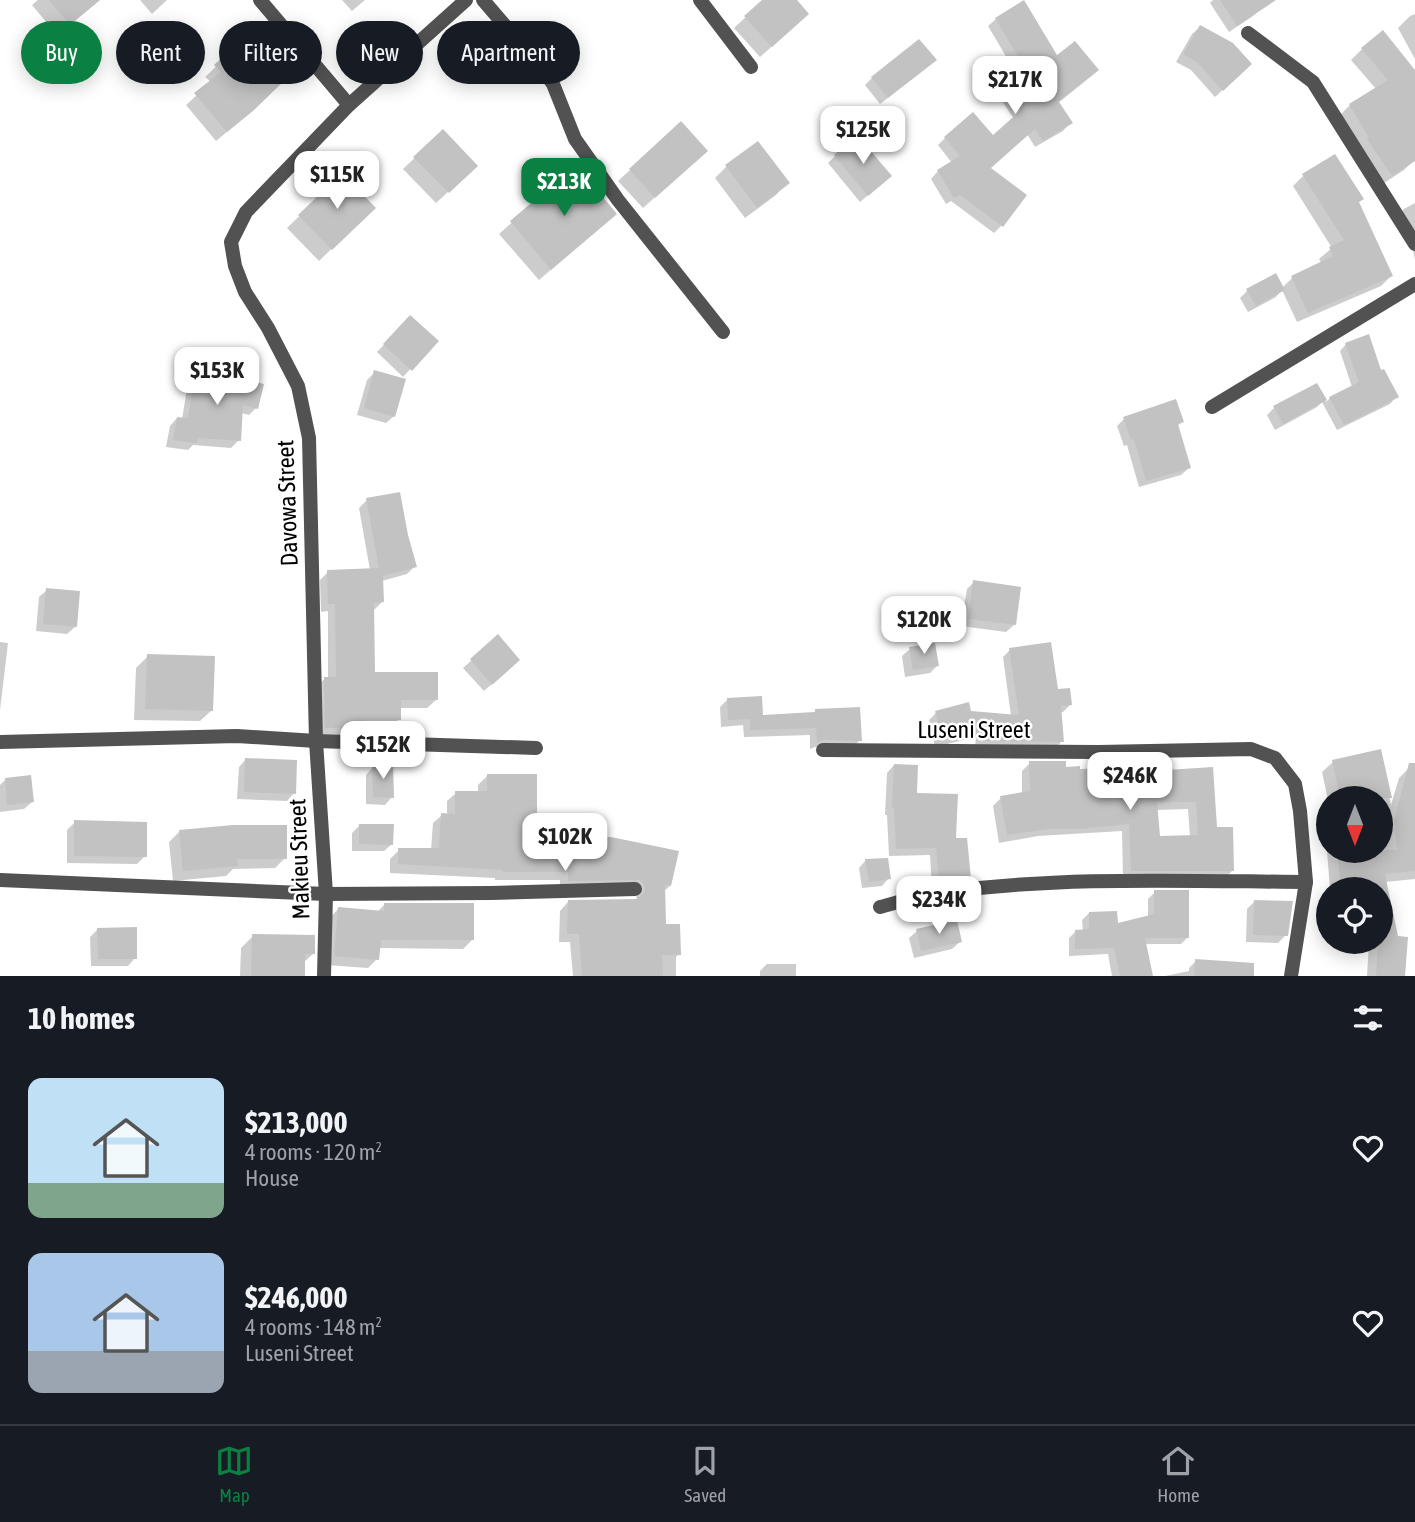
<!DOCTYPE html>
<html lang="en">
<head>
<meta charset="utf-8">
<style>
  body { margin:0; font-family:"Asap Condensed",sans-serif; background:#20242c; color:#f1f3f6; height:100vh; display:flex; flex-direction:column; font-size:26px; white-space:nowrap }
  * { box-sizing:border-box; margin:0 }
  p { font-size:23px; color:#9ea1a6 }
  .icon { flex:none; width:38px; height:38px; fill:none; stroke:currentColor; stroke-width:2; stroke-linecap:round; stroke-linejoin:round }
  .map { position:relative; height:976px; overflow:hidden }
  .details { display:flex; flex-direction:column; background:#171b24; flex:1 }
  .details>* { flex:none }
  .hud { position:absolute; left:21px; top:21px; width:700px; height:63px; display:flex; gap:14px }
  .needle { width:46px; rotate:180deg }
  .fabs { position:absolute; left:1316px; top:786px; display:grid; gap:14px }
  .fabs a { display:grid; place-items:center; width:77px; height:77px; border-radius:50%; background:#171b24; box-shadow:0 4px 18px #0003; font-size:35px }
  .price { position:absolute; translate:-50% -60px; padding:0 16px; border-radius:14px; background:#fff; color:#222; font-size:23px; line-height:46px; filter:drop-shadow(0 2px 4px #0008) }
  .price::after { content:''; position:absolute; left:50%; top:42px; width:21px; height:16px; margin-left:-10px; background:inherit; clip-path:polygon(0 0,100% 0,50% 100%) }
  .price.selected { background:#0b8043; color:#fff }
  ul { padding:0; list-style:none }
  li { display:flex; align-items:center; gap:21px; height:175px; padding:0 28px }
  li span { display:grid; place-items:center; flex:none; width:196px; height:140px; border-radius:14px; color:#555 }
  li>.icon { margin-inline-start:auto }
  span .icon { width:84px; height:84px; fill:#fffc; stroke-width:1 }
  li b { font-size:30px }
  h2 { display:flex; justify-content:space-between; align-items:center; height:84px; padding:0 28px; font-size:30px }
  .pill { padding:0 24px; border-radius:32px; background:#171b24; box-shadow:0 4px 18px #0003; font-size:24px; line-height:63px }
  .pill.selected { background:#0b8043; color:#fff }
  .dock { display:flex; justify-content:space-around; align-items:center; height:98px; border-top:2px solid #363941; background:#171b24; font-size:19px; color:#9ea1a6 }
  .dock a { display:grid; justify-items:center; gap:4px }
  .dock .selected { color:#0b8043 }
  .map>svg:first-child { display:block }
  .shadow { fill:#0003; fill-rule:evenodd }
  .building { fill:#c2c2c2; fill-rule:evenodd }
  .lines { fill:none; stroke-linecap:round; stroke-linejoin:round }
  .street { stroke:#525252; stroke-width:14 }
  .labels { text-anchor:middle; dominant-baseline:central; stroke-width:5; stroke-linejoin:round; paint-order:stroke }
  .street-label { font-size:24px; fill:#000; stroke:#fff }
</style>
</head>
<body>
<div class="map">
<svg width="1415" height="976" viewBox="0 0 1415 976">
  <rect width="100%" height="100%" fill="#fff"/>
  <g class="shadow">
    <path d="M 38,0 L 100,0 L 57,35 L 32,5 Z"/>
    <path d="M 140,0 L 167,0 L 152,14 Z"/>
    <path d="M 342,0 L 365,0 L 352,11 Z"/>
    <path d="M 764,0 L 795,0 L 796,25 L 760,57 L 734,28 Z"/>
    <path d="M 1213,0 L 1254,0 L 1260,9 L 1253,16 L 1229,32 L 1210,3 Z"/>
    <path d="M 1415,14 L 1415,59 L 1398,28 L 1410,16 Z"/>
    <path d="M 996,19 L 1057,102 L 1070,123 L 1063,131 L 1035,147 L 1027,134 L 988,169 L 1001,226 L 994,233 L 951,201 L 946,204 L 931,179 L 938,171 L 952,163 L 938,145 L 945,138 L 993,138 L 1014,119 L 996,92 L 1003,84 L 1017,75 L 988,26 Z"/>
    <path d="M 1200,27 L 1243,71 L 1215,97 L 1191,70 L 1176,62 L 1192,34 Z"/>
    <path d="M 245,39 L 240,121 L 216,141 L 186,105 L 211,82 L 205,77 Z"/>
    <path d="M 1362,49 L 1415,72 L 1415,159 L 1404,170 L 1381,185 L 1339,116 L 1350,105 L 1376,89 L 1351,60 Z"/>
    <path d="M 927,67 L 880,104 L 865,85 L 872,78 Z"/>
    <path d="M 681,124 L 694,162 L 643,208 L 618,181 Z"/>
    <path d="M 443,131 L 476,166 L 436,203 L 403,169 Z"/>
    <path d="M 757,143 L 787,183 L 776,195 L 745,218 L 715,178 L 726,167 Z"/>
    <path d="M 835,156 L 882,183 L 860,202 L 828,163 Z"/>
    <path d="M 575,167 L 615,214 L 539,280 L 499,234 Z"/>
    <path d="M 342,175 L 374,208 L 319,261 L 287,228 Z"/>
    <path d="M 1303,176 L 1357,203 L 1391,276 L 1381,286 L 1297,322 L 1282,290 L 1276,297 L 1248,312 L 1240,298 L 1247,291 L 1282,288 L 1292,278 L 1322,264 L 1319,259 L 1332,248 L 1293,186 Z"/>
    <path d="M 1415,203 L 1415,260 L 1413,250 L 1393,220 L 1404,209 Z"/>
    <path d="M 410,317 L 436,341 L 403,377 L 377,352 Z"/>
    <path d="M 1346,344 L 1380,373 L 1396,397 L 1390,404 L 1337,430 L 1322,402 L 1317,407 L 1275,430 L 1267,415 L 1274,408 L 1316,385 L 1326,402 L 1330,398 L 1352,387 L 1340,351 Z"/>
    <path d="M 197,369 L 256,408 L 249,415 L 241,413 L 239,440 L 231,448 L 193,445 L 188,450 L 166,447 L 170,426 L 177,418 L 182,419 L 189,377 Z"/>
    <path d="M 375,372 L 394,416 L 386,423 L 357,415 L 367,380 Z"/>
    <path d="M 1124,419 L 1182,422 L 1177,426 L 1189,468 L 1181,475 L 1139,487 L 1127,445 L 1124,446 L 1117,426 Z"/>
    <path d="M 367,500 L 407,535 L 415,566 L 407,574 L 382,581 L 382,602 L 374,610 L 373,674 L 436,700 L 427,708 L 399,708 L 399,719 L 391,727 L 364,727 L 355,736 L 318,736 L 317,687 L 325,678 L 328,678 L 328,611 L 321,612 L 320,580 L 328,572 L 370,570 L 359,508 Z"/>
    <path d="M 974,582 L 1014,625 L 1006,632 L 961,626 L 967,589 Z"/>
    <path d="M 47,590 L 75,627 L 67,634 L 36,631 L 39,597 Z"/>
    <path d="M 498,637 L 511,667 L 484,691 L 463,668 Z"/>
    <path d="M 0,642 L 8,643 L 0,710 Z"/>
    <path d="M 910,649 L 937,666 L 930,673 L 905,677 L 902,656 Z"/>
    <path d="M 1010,650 L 1070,705 L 1063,712 L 1060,712 L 1062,741 L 1055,749 L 975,747 L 976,737 L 935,747 L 929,720 L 936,713 L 970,713 L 1011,716 L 1003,657 Z"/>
    <path d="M 148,656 L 212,710 L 200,721 L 134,720 L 136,668 Z"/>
    <path d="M 727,700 L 761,716 L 813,714 L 860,740 L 853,747 L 815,747 L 810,749 L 810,735 L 744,737 L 743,725 L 721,727 L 720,707 Z"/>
    <path d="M 1380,751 L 1391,805 L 1399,778 L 1409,768 L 1415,769 L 1415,879 L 1385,882 L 1403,976 L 1367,976 L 1369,942 L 1381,942 L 1381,889 L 1330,889 L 1327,851 L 1328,850 L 1381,850 L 1381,798 L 1328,798 L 1328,800 L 1322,772 L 1333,762 Z"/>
    <path d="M 246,759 L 294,793 L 287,801 L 237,799 L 239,767 Z"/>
    <path d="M 1030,763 L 1078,771 L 1164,771 L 1212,769 L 1215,829 L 1232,871 L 1224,879 L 1123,879 L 1122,831 L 1038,836 L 999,843 L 993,806 L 1001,798 L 1022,794 L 1022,771 ZM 1188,809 L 1190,837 L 1159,838 L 1156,810 Z"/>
    <path d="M 894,765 L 915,794 L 955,840 L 969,878 L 961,885 L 932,888 L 930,855 L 889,856 L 887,815 L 885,815 L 887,773 Z"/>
    <path d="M 373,767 L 392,797 L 385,805 L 366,804 L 366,775 Z"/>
    <path d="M 487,776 L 536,833 L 542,839 L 670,886 L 663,892 L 665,926 L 679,954 L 676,957 L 676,976 L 573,976 L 570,942 L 559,942 L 560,911 L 568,902 L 636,900 L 637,898 L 631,889 L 560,889 L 560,880 L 495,880 L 495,878 L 390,873 L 390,859 L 399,850 L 431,850 L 433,823 L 442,815 L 447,815 L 447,801 L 456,793 L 478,793 L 478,785 Z"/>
    <path d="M 5,780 L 32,802 L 24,809 L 0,812 L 0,785 Z"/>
    <path d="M 75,822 L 145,856 L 137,864 L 67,863 L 67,830 Z"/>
    <path d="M 359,826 L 392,844 L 384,851 L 352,851 L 352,833 Z"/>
    <path d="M 179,832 L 285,858 L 275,868 L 233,869 L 226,876 L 173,881 L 169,842 Z"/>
    <path d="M 866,860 L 889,878 L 882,886 L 862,888 L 859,868 Z"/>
    <path d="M 1155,892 L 1188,937 L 1181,944 L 1144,944 L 1151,976 L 1112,976 L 1108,954 L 1069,956 L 1069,938 L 1076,931 L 1083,931 L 1082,920 L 1089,913 L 1116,925 L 1148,917 L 1148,899 Z"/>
    <path d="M 1255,901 L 1286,935 L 1278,943 L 1246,942 L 1247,909 Z"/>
    <path d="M 384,905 L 473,939 L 463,949 L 378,948 L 377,959 L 368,968 L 326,965 L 329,919 L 338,909 L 377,912 Z"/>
    <path d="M 98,929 L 135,958 L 128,966 L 91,966 L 90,937 Z"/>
    <path d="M 917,931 L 960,942 L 952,949 L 914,958 L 909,938 Z"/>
    <path d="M 253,936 L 313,954 L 303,963 L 303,976 L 240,976 L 241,948 Z"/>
    <path d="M 1196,961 L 1224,976 L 1165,976 L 1189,971 L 1189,968 Z"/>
    <path d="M 767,964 L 796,964 L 796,976 L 760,976 L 760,971 Z"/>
  </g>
  <g class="building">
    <path d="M 49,0 L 100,0 L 70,25 Z"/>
    <path d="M 762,0 L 797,0 L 809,14 L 772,47 L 744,16 Z"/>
    <path d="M 1024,0 L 1057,55 L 1075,41 L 1099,70 L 1059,102 L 1073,123 L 1043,141 L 1035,129 L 991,168 L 1027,195 L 1003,227 L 960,195 L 954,198 L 937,170 L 960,156 L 944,137 L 973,112 L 993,135 L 1020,111 L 1002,83 L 1025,68 L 995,18 Z"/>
    <path d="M 1220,0 L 1276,0 L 1237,26 Z"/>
    <path d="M 1200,25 L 1233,43 L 1252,64 L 1223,91 L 1198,63 L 1183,54 Z"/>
    <path d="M 1383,30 L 1415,70 L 1415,161 L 1392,176 L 1367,139 L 1369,138 L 1349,104 L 1388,80 L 1361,48 Z"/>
    <path d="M 245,36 L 286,79 L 253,111 L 227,132 L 194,93 L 221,72 L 214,65 Z"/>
    <path d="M 919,39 L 937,60 L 888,98 L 871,77 Z"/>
    <path d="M 681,121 L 708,151 L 655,198 L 629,169 Z"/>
    <path d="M 443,129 L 478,166 L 449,193 L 413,157 Z"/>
    <path d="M 857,135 L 892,176 L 868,196 L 834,155 Z"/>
    <path d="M 758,141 L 790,183 L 757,208 L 725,165 Z"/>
    <path d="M 1335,154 L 1364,199 L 1359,202 L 1393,276 L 1308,313 L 1291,276 L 1333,256 L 1329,247 L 1344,240 L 1302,174 Z"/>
    <path d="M 576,165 L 617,214 L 551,270 L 510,221 Z"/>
    <path d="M 342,173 L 376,208 L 332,250 L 298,215 Z"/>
    <path d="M 1276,273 L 1285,290 L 1256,306 L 1246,289 Z"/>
    <path d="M 410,315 L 439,341 L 412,371 L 383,344 Z"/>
    <path d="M 1369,334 L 1381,370 L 1384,369 L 1399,397 L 1344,425 L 1329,397 L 1359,382 L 1345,343 Z"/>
    <path d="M 196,367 L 220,371 L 219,373 L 264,384 L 258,409 L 243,405 L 241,441 L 198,438 L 197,443 L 173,440 L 177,417 L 188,418 Z"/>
    <path d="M 374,370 L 406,379 L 395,417 L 364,408 Z"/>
    <path d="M 1317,383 L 1327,400 L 1283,424 L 1273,406 Z"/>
    <path d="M 1176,399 L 1184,422 L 1178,424 L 1191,468 L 1146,481 L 1134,439 L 1131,440 L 1123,417 Z"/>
    <path d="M 400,492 L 408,535 L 417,567 L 383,576 L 384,602 L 374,603 L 375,672 L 438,672 L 438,700 L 401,700 L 401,720 L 365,720 L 365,728 L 325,728 L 324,677 L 336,677 L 335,604 L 328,604 L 327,570 L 379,568 L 366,498 Z"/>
    <path d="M 973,580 L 1021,587 L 1016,625 L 968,619 Z"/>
    <path d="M 46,588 L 80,591 L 77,627 L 43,624 Z"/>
    <path d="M 498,634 L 520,660 L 492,685 L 470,659 Z"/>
    <path d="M 1051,642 L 1058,689 L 1070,688 L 1072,705 L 1061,706 L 1064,742 L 982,741 L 982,731 L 943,741 L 935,711 L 969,702 L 971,711 L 1019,715 L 1009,648 Z"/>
    <path d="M 935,643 L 939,666 L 913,670 L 909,647 Z"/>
    <path d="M 147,654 L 215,656 L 213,711 L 145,709 Z"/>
    <path d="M 762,696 L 763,715 L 815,712 L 815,709 L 860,707 L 862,741 L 823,740 L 817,743 L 816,728 L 750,730 L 750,719 L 728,720 L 727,698 Z"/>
    <path d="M 1381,749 L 1392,798 L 1340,798 L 1332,760 Z"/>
    <path d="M 245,758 L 297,760 L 296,794 L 244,792 Z"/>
    <path d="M 1029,761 L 1066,761 L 1066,767 L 1080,766 L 1080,769 L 1166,766 L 1166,770 L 1213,767 L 1217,827 L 1233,827 L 1234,871 L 1131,871 L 1129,824 L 1079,829 L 1048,829 L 1007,835 L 1000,796 L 1030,791 ZM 1157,802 L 1196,802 L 1198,835 L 1160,836 Z"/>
    <path d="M 1409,763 L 1415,763 L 1415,871 L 1385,874 L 1388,889 L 1341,889 L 1337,850 L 1397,850 L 1394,821 Z"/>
    <path d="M 894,764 L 918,765 L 917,793 L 958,794 L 956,838 L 967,838 L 971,878 L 939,881 L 936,848 L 896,849 L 894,808 L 892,808 Z"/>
    <path d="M 372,765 L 393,765 L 394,798 L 373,797 Z"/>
    <path d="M 487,774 L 537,774 L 537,832 L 544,832 L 544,837 L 611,837 L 679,851 L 671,886 L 665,885 L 666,924 L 680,924 L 681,955 L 662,955 L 663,976 L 582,976 L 579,934 L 567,934 L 568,900 L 636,899 L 643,894 L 645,889 L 643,883 L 639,880 L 568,881 L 568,872 L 503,872 L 503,870 L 398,864 L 398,848 L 439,848 L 441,813 L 455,814 L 455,791 L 487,791 Z"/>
    <path d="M 31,775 L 34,802 L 7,805 L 5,778 Z"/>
    <path d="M 74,820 L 147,822 L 147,857 L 74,856 Z"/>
    <path d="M 359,824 L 394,824 L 393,845 L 359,844 Z"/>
    <path d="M 233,825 L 287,825 L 287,859 L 237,859 L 238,866 L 183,871 L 179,830 Z"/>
    <path d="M 888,858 L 891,879 L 869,882 L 865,859 Z"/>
    <path d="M 1388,889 L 1398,936 L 1408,937 L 1405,976 L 1376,976 L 1378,942 L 1381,942 L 1381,890 Z"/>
    <path d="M 1154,890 L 1189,890 L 1189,938 L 1145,938 L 1153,976 L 1120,976 L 1114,948 L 1075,949 L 1075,930 L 1089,929 L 1089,912 L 1117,911 L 1118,923 L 1154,914 Z"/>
    <path d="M 1254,900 L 1293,901 L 1288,936 L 1253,935 Z"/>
    <path d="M 384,903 L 474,903 L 474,940 L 381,940 L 379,960 L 334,956 L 338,907 L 384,911 Z"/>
    <path d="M 957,920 L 962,942 L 921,951 L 916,929 Z"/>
    <path d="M 137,927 L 137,959 L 98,959 L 97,928 Z"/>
    <path d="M 252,934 L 315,935 L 315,954 L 305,954 L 305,976 L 251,976 Z"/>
    <path d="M 1195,959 L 1254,963 L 1254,976 L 1194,976 Z"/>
  </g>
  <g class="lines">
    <g class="street">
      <path d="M 260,0 L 349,105"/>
      <path d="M 483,0 L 544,71 L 553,84 L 575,139 L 618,200 L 723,332"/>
      <path d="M 700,0 L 751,67"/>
      <path d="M 1248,33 L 1313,82 L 1415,244"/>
      <path d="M 1212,407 L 1415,284"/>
      <path d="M 0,742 L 237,736 L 316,741 L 536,748"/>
      <path d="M 823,750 L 1099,752 L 1251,749 L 1275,758 L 1295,784 L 1300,811 L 1306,882 L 1291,976"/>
      <path d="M 0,880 L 326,894 L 491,893 L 635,889"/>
      <path d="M 880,907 C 899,902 918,896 937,893 C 1059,876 1183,881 1306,882"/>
      <path d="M 324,976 L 326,894 L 316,741 L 309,438 L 298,386 L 268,328 L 245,292 L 235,266 L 231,242 L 246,212 L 349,105 L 466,0"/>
    </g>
  </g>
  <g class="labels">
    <g class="street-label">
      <text transform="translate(287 503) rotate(-92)">Davowa Street</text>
      <text x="974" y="729">Luseni Street</text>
      <text transform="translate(299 859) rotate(-92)">Makieu Street</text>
    </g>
  </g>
</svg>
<div class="fabs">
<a><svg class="needle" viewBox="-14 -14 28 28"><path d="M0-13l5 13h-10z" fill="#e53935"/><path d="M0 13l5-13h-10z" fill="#9ea1a6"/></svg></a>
<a><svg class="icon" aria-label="locate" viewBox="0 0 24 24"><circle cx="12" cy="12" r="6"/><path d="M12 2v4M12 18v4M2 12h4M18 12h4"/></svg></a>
</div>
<b class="price" style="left:1015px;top:116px">$217K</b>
<b class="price" style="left:863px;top:166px">$125K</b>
<b class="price" style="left:337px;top:211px">$115K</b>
<b class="price selected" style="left:564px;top:218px">$213K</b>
<b class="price" style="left:217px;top:407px">$153K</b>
<b class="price" style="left:924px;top:656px">$120K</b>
<b class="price" style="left:383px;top:781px">$152K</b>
<b class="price" style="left:1130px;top:812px">$246K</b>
<b class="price" style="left:565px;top:873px">$102K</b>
<b class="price" style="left:939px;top:936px">$234K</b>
<div class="hud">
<a class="pill selected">Buy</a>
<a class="pill">Rent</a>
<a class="pill">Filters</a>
<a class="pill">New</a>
<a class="pill">Apartment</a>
</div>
</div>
<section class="details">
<h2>10 homes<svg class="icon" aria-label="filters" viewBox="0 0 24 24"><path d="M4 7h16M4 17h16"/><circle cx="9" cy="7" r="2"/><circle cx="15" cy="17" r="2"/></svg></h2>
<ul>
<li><span style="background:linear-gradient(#bfe0f5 75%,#7fa58c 0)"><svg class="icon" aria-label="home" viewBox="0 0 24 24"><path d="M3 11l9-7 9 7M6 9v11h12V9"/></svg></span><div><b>$213,000</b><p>4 rooms · 120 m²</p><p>House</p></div><svg class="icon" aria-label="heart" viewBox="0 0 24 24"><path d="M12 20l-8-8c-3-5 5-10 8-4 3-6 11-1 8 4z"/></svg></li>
<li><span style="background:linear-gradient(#a9c7e8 70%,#9aa5b1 0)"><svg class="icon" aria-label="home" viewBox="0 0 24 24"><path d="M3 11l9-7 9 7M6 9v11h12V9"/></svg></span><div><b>$246,000</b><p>4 rooms · 148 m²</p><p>Luseni Street</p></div><svg class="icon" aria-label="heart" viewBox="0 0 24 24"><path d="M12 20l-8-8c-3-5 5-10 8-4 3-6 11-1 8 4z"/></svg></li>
</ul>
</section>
<nav class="dock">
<a class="selected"><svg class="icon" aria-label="map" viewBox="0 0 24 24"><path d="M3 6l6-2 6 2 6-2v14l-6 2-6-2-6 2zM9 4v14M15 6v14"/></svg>Map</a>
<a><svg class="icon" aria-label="saved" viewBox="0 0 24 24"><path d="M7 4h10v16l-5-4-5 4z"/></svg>Saved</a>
<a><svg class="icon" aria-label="home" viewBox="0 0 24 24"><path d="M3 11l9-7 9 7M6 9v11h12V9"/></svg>Home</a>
</nav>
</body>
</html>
